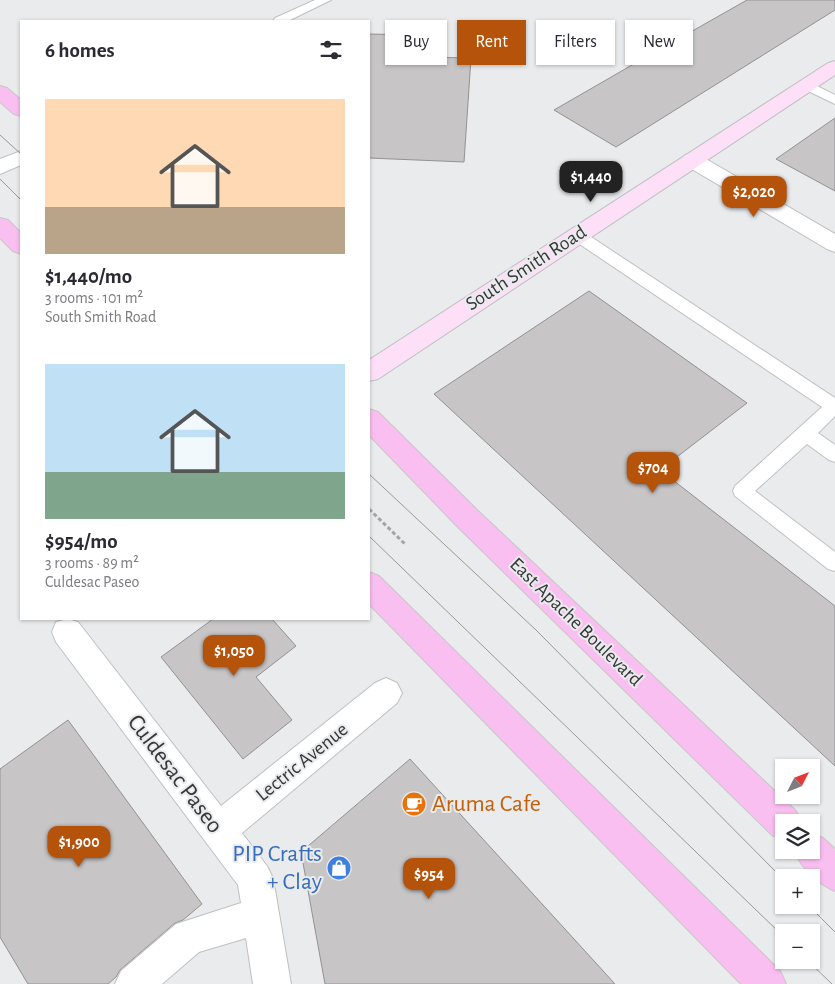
<!DOCTYPE html>
<html lang="en">
<head>
<meta charset="utf-8">
<style>
  body { margin:0; font-family:"Alegreya Sans",sans-serif; background:#f7f7f7; color:#2b2b33; height:100vh; display:flex; flex-direction:column; font-size:19px; white-space:nowrap }
  * { box-sizing:border-box; margin:0 }
  p { font-size:16px; color:#7c7c81 }
  .icon { flex:none; width:28px; height:28px; fill:none; stroke:currentColor; stroke-width:2; stroke-linecap:round; stroke-linejoin:round }
  .map { position:relative; flex:1; overflow:hidden }
  .side { position:absolute; left:20px; top:20px; width:350px; height:600px; display:flex; flex-direction:column; background:#fff; border-radius:0px; box-shadow:0 1px 4px #0004 }
  .side>* { flex:none }
  .banner { position:absolute; left:385px; top:20px; width:375px; height:45px; display:flex; gap:10px }
  .needle { width:32px; rotate:48deg }
  .controls { position:absolute; left:775px; top:759px; display:grid; gap:10px }
  .controls a { display:grid; place-items:center; width:45px; height:45px; border-radius:0px; background:#fff; box-shadow:0 1px 4px #0004; font-size:25px }
  .price { position:absolute; translate:-50% -42px; padding:0 11px; border-radius:10px; background:#b45309; color:#fff; font-size:16px; line-height:32px; filter:drop-shadow(0 1px 2px #0008) }
  .price::after { content:''; position:absolute; left:50%; top:30px; width:15px; height:11px; margin-left:-8px; background:inherit; clip-path:polygon(0 0,100% 0,50% 100%) }
  .price.selected { background:#222; color:#fff }
  ul { padding:0; list-style:none }
  li { display:grid; align-content:center; gap:10px; height:265px; padding:0 25px }
  li span { display:grid; place-items:center; height:155px; border-radius:0px; color:#555 }
  li>.icon { margin-inline-start:auto }
  span .icon { width:90px; height:90px; fill:#fffc; stroke-width:1 }
  li b { font-size:21px }
  h2 { display:flex; justify-content:space-between; align-items:center; height:60px; padding:0 25px; font-size:21px }
  .pill { padding:0 18px; border-radius:0px; background:#fff; box-shadow:0 1px 4px #0004; font-size:18px; line-height:45px }
  .pill.selected { background:#b45309; color:#fff }
  .map>svg:first-child { display:block }
  .building { fill:#c8c5c7; stroke:#939192 }
  .lines { fill:none; stroke-linecap:round; stroke-linejoin:round }
  .lane-casing { stroke:#bec0c2; stroke-width:2 }
  .street-casing { stroke:#bec0c2; stroke-width:2 }
  .secondary-casing { stroke:#bec0c2; stroke-width:2 }
  .primary-casing { stroke:#c7c7c7; stroke-width:2 }
  .path { stroke:#a4a5a7; stroke-width:3; stroke-dasharray:4 2.5; stroke-linecap:butt }
  .lane { fill:#fff; fill-rule:evenodd }
  .street { fill:#fff; fill-rule:evenodd }
  .secondary { fill:#fddff8; fill-rule:evenodd }
  .primary { fill:#fabff1; fill-rule:evenodd }
  .tram { stroke:#97999a; stroke-width:1 }
  .labels { text-anchor:middle; dominant-baseline:central; stroke-width:4; stroke-linejoin:round; paint-order:stroke }
  .street-label { font-size:20px; fill:#363737; stroke:#e9ebed }
  .near-street-label { font-size:24px; fill:#363737; stroke:#e9ebed }
  .near-food-label { font-size:24px; fill:#c56008; stroke:#e9ebed; text-anchor:start }
  .near-shop-label { font-size:24px; fill:#366cbe; stroke:#e9ebed; text-anchor:end }
</style>
</head>
<body>
<div class="map">
<svg width="835" height="984" viewBox="0 0 835 984">
  <rect width="100%" height="100%" fill="#e9ebed"/>
  <g class="building">
    <path d="M 747,0 L 835,0 L 835,10 L 616,147 L 554,110 L 639,61 L 627,55 L 661,36 L 673,42 Z"/>
    <path d="M 369,34 L 418,35 L 418,57 L 471,58 L 464,162 L 369,158 Z"/>
    <path d="M 835,118 L 835,191 L 776,159 Z"/>
    <path d="M 589,291 L 747,403 L 660,470 L 835,606 L 835,766 L 434,394 Z"/>
    <path d="M 213,619 L 272,619 L 296,646 L 256,677 L 292,720 L 243,759 L 161,657 Z"/>
    <path d="M 68,720 L 202,904 L 183,920 L 175,923 L 120,970 L 116,977 L 108,984 L 28,984 L 0,937 L 0,769 Z"/>
    <path d="M 410,759 L 615,984 L 325,984 L 301,852 Z"/>
  </g>
  <g class="lines">
    <defs>
      <g id="lane">
        <path d="M 315,0 L 331,0 L 288,21 L 273,21 L 275,18 Z"/>
        <path d="M 807,81 L 835,95 L 835,104 L 802,88 L 800,85 L 802,82 Z"/>
        <path d="M 577,230 L 582,231 L 835,398 L 835,416 L 818,433 L 835,445 L 835,462 L 829,460 L 807,444 L 755,491 L 835,552 L 835,571 L 828,569 L 735,496 L 733,491 L 735,486 L 822,407 L 572,239 L 569,235 L 572,231 Z"/>
      </g>
      <g id="street">
        <path d="M 21,151 L 21,165 L 0,174 L 0,159 Z"/>
        <path d="M 692,154 L 699,155 L 835,234 L 835,252 L 827,249 L 685,165 L 682,160 L 685,155 Z"/>
        <path d="M 68,619 L 78,622 L 221,806 L 375,683 L 386,678 L 397,683 L 402,693 L 397,703 L 242,833 L 267,866 L 273,878 L 291,984 L 253,984 L 246,938 L 199,952 L 162,984 L 115,984 L 121,971 L 176,924 L 241,903 L 238,885 L 56,642 L 52,632 L 56,622 Z"/>
      </g>
      <path id="secondary" d="M 835,61 L 835,75 L 378,379 L 369,381 L 369,360 L 828,63 Z"/>
      <g id="primary">
        <path d="M 0,86 L 7,88 L 21,100 L 21,116 L 14,114 L 0,102 Z"/>
        <path d="M 0,218 L 8,220 L 21,233 L 21,254 L 13,251 L 0,238 Z"/>
        <path d="M 369,409 L 378,412 L 476,509 L 796,811 L 801,822 L 784,822 L 784,840 L 772,835 L 456,525 L 369,435 Z"/>
        <path d="M 369,572 L 379,576 L 780,971 L 786,984 L 741,984 L 369,604 Z"/>
        <path d="M 811,833 L 823,838 L 835,849 L 835,891 C 817,883 801,868 794,850 L 811,850 Z"/>
      </g>
    </defs>
    <use href="#lane" class="lane-casing"/>
    <use href="#street" class="street-casing"/>
    <use href="#secondary" class="secondary-casing"/>
    <use href="#primary" class="primary-casing"/>
    <path class="path" d="M 369,509 L 406,545"/>
    <use href="#lane" class="lane"/>
    <use href="#street" class="street"/>
    <use href="#secondary" class="secondary"/>
    <use href="#primary" class="primary"/>
    <g class="tram">
      <path d="M 0,135 L 21,154"/>
      <path d="M 0,179 L 21,200"/>
      <path d="M 369,474 L 536,630 L 784,880"/>
      <path d="M 369,536 L 784,937"/>
      <path d="M 808,905 L 835,932"/>
      <path d="M 807,960 L 832,984"/>
    </g>
  </g>
  <defs>
    <symbol id="cafe-disc" viewBox="-11 -11 22 22"><circle r="9.5" fill="#e8710a" stroke="#e9ebed"/><path d="M-5.5-4.5H6V0H3Q3 3.5 0 3.5H-2.5Q-5.5 3.5-5.5 0ZM3-3.2v2h1.7v-2ZM-6 4.5H4V6H-6Z" fill="#fff"/></symbol>
    <symbol id="shop-disc" viewBox="-11 -11 22 22"><circle r="9.5" fill="#3f7fe0" stroke="#e9ebed"/><path d="M-5-2.5h2.3a2.7 3.5 0 0 1 5.4 0H5L5.5 6h-11ZM-1.5-2.5h3a1.5 2.3 0 0 0-3 0Z" fill="#fff"/></symbol>
  </defs>
  <g fill-rule="evenodd">
    <use href="#cafe-disc" x="400" y="790" width="28" height="28"/>
    <use href="#shop-disc" x="325" y="854" width="28" height="28"/>
  </g>
  <g class="labels">
    <g class="street-label">
      <text transform="translate(526 268) rotate(-33)">South Smith Road</text>
      <text transform="translate(576 622) rotate(44)">East Apache Boulevard</text>
      <text transform="translate(302 762) rotate(-39)">Lectric Avenue</text>
    </g>
    <g class="near-street-label">
      <text transform="translate(175 774) rotate(53)">Culdesac Paseo</text>
    </g>
    <g class="near-food-label">
      <text x="432" y="804">Aruma Cafe</text>
    </g>
    <g class="near-shop-label">
      <text x="322" y="854">PIP Crafts<tspan x="322" dy="28">+ Clay</tspan></text>
    </g>
  </g>
</svg>
<div class="controls">
<a><svg class="needle" viewBox="-14 -14 28 28"><path d="M0-13l5 13h-10z" fill="#e53935"/><path d="M0 13l5-13h-10z" fill="#7c7c81"/></svg></a>
<a><svg class="icon" aria-label="layers" viewBox="0 0 24 24"><path d="M12 4l9 5-9 5-9-5zM3 14l9 5 9-5"/></svg></a>
<a>+</a>
<a>−</a>
</div>
<b class="price selected" style="left:591px;top:203px">$1,440</b>
<b class="price" style="left:754px;top:218px">$2,020</b>
<b class="price" style="left:653px;top:494px">$704</b>
<b class="price" style="left:234px;top:677px">$1,050</b>
<b class="price" style="left:79px;top:868px">$1,900</b>
<b class="price" style="left:429px;top:900px">$954</b>
<div class="banner">
<a class="pill">Buy</a>
<a class="pill selected">Rent</a>
<a class="pill">Filters</a>
<a class="pill">New</a>
</div>
<section class="side">
<h2>6 homes<svg class="icon" aria-label="filters" viewBox="0 0 24 24"><path d="M4 7h16M4 17h16"/><circle cx="9" cy="7" r="2"/><circle cx="15" cy="17" r="2"/></svg></h2>
<ul>
<li><span style="background:linear-gradient(#ffd9b3 70%,#b9a48a 0)"><svg class="icon" aria-label="home" viewBox="0 0 24 24"><path d="M3 11l9-7 9 7M6 9v11h12V9"/></svg></span><div><b>$1,440/mo</b><p>3 rooms · 101 m²</p><p>South Smith Road</p></div></li>
<li><span style="background:linear-gradient(#bfe0f5 70%,#7fa58c 0)"><svg class="icon" aria-label="home" viewBox="0 0 24 24"><path d="M3 11l9-7 9 7M6 9v11h12V9"/></svg></span><div><b>$954/mo</b><p>3 rooms · 89 m²</p><p>Culdesac Paseo</p></div></li>
</ul>
</section>
</div>
</body>
</html>
